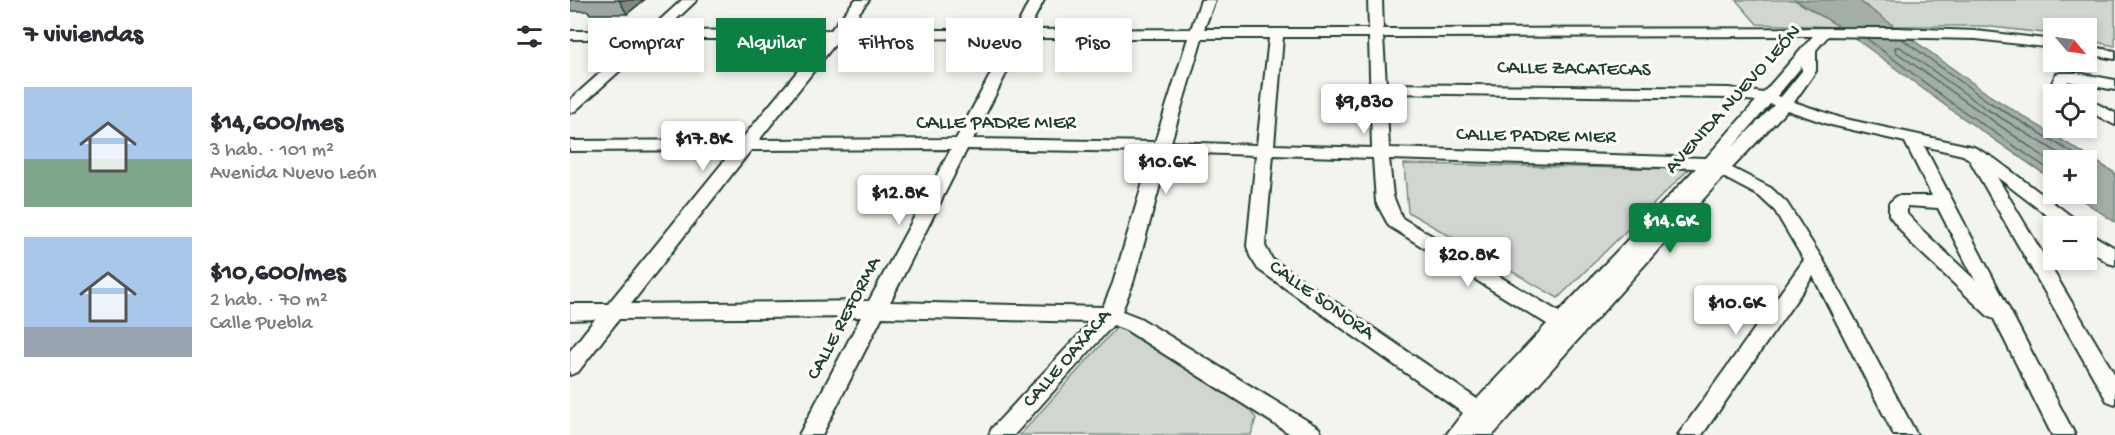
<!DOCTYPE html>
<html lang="es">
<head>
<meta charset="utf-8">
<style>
  body { margin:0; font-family:"Gochi Hand",sans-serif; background:#f2f2f3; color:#2b2b33; height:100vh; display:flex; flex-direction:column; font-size:22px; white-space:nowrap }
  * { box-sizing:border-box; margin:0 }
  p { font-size:20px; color:#7c7c81 }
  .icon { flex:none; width:33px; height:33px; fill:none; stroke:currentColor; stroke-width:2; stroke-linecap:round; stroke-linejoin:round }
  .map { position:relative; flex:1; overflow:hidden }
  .panel { display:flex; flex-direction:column; background:#fff; width:570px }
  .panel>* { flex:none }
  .banner { position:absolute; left:18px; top:18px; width:570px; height:54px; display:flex; gap:12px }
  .needle { width:39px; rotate:119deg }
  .buttons { position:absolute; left:1473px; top:18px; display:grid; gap:12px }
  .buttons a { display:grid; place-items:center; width:54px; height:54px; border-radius:0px; background:#fff; box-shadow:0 3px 9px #0003; font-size:30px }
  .price { position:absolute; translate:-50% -51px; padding:0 14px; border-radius:6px; background:#fff; color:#222; font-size:20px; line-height:39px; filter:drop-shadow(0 2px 3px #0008) }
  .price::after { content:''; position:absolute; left:50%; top:36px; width:18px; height:14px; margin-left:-9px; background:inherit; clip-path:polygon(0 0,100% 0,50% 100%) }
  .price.selected { background:#0b8043; color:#fff }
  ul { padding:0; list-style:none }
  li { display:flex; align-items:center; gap:18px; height:150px; padding:0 24px }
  li span { display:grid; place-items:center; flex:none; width:168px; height:120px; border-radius:0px; color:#555 }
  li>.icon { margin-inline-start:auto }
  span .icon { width:72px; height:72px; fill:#fffc; stroke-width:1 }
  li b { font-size:26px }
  h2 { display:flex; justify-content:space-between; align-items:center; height:72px; padding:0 24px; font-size:26px }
  .pill { padding:0 21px; border-radius:0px; background:#fff; box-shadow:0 3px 9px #0003; font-size:21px; line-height:54px }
  .pill.selected { background:#0b8043; color:#fff }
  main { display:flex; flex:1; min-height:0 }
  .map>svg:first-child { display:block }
  .green { fill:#d1d6d1; stroke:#788a82; stroke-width:1.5 }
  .water { fill:#a3aea7; stroke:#6e8179; stroke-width:1.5 }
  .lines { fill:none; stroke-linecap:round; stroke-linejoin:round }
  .shore { stroke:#546a62; stroke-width:1.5 }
  .minor-casing { stroke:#1f3d34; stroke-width:4 }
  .minor { fill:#fdfcf7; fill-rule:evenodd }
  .wall { fill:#9fa6a1; stroke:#1f3d34; stroke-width:1.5 }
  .shaded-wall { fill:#828783; stroke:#1f3d34; stroke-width:1.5 }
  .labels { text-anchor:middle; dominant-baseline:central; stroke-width:6; stroke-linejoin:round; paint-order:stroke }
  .street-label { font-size:20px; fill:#1f3d34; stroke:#fdfcf7 }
</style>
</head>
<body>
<main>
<section class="panel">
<h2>7 viviendas<svg class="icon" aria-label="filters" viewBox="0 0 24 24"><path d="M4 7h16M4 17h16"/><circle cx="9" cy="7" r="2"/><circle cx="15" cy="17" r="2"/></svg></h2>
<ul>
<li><span style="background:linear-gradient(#a9c7e8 60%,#7fa58c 0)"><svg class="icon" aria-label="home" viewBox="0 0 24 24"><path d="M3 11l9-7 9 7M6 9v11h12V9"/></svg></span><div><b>$14,600/mes</b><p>3 hab. · 101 m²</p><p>Avenida Nuevo León</p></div></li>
<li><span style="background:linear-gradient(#a9c7e8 75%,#9aa5b1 0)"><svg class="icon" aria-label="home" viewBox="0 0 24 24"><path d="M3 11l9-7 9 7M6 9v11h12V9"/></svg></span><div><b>$10,600/mes</b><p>2 hab. · 70 m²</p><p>Calle Puebla</p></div></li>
</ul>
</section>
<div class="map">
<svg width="1545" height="435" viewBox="0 0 1545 435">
  <rect width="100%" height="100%" fill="#f4f4ef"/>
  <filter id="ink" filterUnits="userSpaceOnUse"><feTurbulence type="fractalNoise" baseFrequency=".0167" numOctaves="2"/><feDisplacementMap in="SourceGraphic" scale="12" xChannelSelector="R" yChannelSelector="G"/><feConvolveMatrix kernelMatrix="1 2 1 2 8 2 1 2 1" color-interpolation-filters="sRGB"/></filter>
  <g filter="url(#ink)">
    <g class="green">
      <path d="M 1166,0 L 1225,0 L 1270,27 L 1187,24 Z"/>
      <path d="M 1287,0 L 1545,0 L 1545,46 L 1517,40 L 1516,28 L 1484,28 L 1483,34 L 1413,26 L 1323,26 Z"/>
      <path d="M 834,164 L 1119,169 L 988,298 L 838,212 Z"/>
      <path d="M 547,327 L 559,327 L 677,407 L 686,418 L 681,435 L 450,435 Z"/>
    </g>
    <path class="water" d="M 1225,0 L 1288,0 L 1422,97 L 1545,173 L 1545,222 L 1503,194 L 1516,194 L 1516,160 L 1484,160 L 1483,180 L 1380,109 L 1270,27 Z"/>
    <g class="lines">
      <g class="shore">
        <path d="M 1296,38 L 1383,104 L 1484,173"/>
        <path d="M 1332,39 L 1419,102 L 1514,160"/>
        <path d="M 1484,164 L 1326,52 L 1325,47 L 1330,47 L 1415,108 L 1500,160"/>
      </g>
      <defs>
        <g id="minor">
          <path d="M 112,0 L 127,0 L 94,31 L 261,30 L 285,0 L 299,0 L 275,30 L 445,30 L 460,0 L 474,0 L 458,30 L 621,29 L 631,0 L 645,0 L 634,29 L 799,29 L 798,0 L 812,0 L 813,29 L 1327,28 L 1406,31 L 1484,40 L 1484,48 L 1406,39 L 1258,36 L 1246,50 L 1246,71 L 1224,102 L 1271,118 L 1404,147 L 1425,159 L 1509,222 L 1512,226 L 1491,226 L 1427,177 L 1545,375 L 1545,404 L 1537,401 L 1399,159 L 1393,155 L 1354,146 L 1505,435 L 1482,435 L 1424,319 L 1419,317 L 1339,241 L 1319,215 L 1319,203 L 1327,196 L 1362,196 L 1335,142 L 1261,125 L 1217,110 L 1162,168 L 1201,188 L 1217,203 L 1253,260 L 1347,435 L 1324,435 L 1243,276 L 1132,435 L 1108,435 L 1234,260 L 1205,211 L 1189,196 L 1153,177 L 923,435 L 876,435 L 893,413 L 688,269 L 680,256 L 677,246 L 686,155 L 599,152 L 563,283 L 552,311 L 570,318 L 749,428 L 752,435 L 722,435 L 556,330 L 543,325 L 444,435 L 419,435 L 422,428 L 521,322 L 312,317 L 252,435 L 229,435 L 291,317 L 49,319 L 8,372 L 0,375 L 0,351 L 25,319 L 0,320 L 0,304 L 38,304 L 163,150 L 0,151 L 0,141 L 171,140 L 254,39 L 85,39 L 5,111 L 0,113 L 0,100 L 68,39 L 0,39 L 0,31 L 78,31 ZM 1243,36 L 1193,93 L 1159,88 L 816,84 L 813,37 ZM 713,37 L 799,37 L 802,148 L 704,145 ZM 440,38 L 386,139 L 189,140 L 269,39 ZM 454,38 L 618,38 L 585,142 L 403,139 ZM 632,38 L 699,38 L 687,145 L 601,142 ZM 1232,66 L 1232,71 L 1211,97 L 1207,96 ZM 816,93 L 1159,98 L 1186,101 L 1136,158 L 819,148 ZM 1200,104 L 1204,105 L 1163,147 ZM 381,149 L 299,301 L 61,304 L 181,150 ZM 397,149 L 582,152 L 543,283 L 533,307 L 320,302 ZM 703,155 L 803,158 L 806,202 L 819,226 L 977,324 L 907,399 L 702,259 L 695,246 ZM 819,159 L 1126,168 L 989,312 L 832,218 L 823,196 ZM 1337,206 L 1368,208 L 1405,280 L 1353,231 L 1337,214 Z"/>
          <path d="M 1516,46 L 1545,51 L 1545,59 L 1516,54 Z"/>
          <path d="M 1491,73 L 1507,73 L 1545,80 L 1545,90 L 1497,81 L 1512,94 L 1495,94 L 1482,83 L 1486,74 Z"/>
          <path d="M 1516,98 L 1545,113 L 1545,125 L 1516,110 Z"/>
          <path d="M 1516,231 L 1545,248 L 1545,265 L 1538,263 L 1516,247 Z"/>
        </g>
      </defs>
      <use href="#minor" class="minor-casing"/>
      <use href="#minor" class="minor"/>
    </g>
    <path class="wall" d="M 0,0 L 74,0 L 57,14 L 20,14 L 18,11 L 0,11 Z"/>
    <path class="shaded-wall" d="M 49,0 L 74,0 L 57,14 Z"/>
  </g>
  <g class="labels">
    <g class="street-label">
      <text transform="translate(1004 70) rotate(1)">CALLE ZACATECAS</text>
      <text transform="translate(1164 100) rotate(-48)">AVENIDA NUEVO LEÓN</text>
      <text x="426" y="124">CALLE PADRE MIER</text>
      <text transform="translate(966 137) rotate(1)">CALLE PADRE MIER</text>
      <text transform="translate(751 301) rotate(35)">CALLE SONORA</text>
      <text transform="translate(275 319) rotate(-62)">CALLE REFORMA</text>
      <text transform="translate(498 359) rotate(-49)">CALLE OAXACA</text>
    </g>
  </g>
</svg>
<div class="buttons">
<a><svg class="needle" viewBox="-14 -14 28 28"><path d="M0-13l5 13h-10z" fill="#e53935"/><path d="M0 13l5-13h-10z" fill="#7c7c81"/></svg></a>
<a><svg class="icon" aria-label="locate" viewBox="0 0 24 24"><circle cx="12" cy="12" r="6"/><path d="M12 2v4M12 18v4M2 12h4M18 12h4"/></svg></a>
<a>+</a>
<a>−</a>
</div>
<b class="price" style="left:794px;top:135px">$9,830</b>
<b class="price" style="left:133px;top:172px">$17.8K</b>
<b class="price" style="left:596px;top:195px">$10.6K</b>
<b class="price" style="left:329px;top:226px">$12.8K</b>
<b class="price selected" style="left:1100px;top:254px">$14.6K</b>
<b class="price" style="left:898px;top:288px">$20.8K</b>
<b class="price" style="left:1166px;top:336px">$10.6K</b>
<div class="banner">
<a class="pill">Comprar</a>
<a class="pill selected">Alquilar</a>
<a class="pill">Filtros</a>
<a class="pill">Nuevo</a>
<a class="pill">Piso</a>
</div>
</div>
</main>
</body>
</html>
